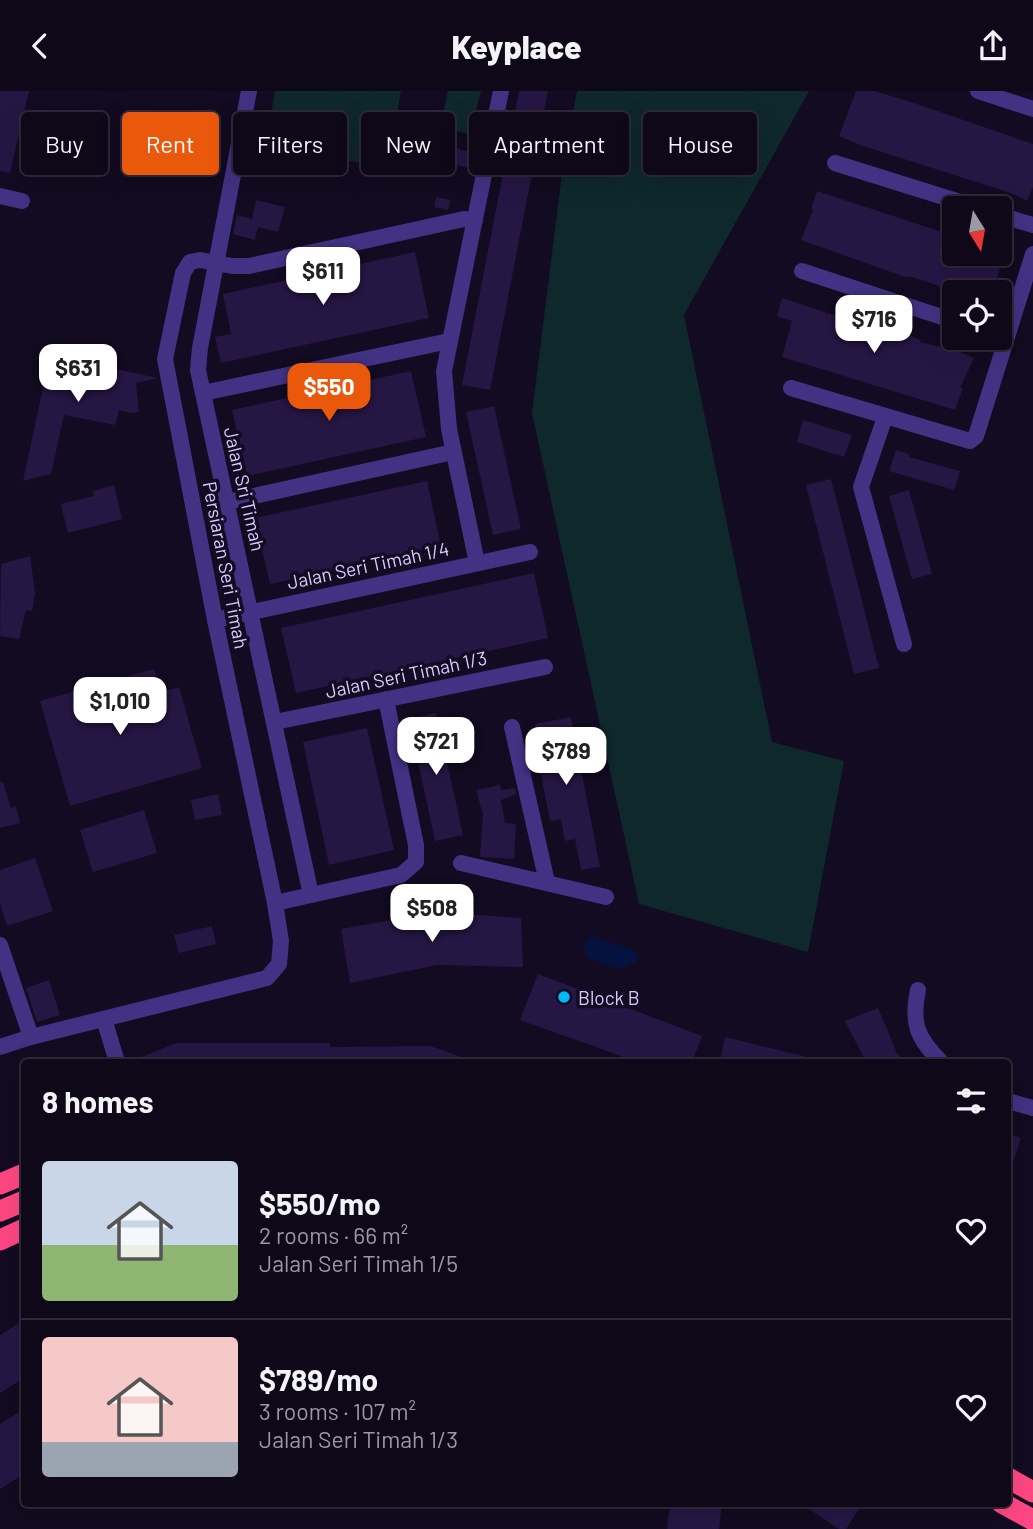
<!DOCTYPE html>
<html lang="en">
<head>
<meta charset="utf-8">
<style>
  body { margin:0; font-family:Barlow,sans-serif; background:#171122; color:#f1f3f6; height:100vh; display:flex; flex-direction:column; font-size:26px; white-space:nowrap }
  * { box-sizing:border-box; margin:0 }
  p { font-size:23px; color:#9b9aa2 }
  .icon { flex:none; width:38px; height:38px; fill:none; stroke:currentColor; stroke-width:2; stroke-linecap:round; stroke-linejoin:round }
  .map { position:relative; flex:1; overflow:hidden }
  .panel { position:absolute; left:21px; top:968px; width:990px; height:448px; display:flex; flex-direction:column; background:#0e0819; border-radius:7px; box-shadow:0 7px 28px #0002,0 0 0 2px #2e2938 }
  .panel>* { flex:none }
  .top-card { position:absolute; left:21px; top:21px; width:992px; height:63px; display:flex; gap:14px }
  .needle { width:46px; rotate:169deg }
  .buttons { position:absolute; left:942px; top:105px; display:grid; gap:14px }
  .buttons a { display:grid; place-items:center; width:70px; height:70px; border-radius:7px; background:#0e0819; box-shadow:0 7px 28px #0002,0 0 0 2px #2e2938; font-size:35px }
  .price { position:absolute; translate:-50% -60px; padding:0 16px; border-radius:14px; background:#fff; color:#222; font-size:23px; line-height:46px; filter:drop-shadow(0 2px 4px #0008) }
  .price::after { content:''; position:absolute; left:50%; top:42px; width:21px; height:16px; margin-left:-10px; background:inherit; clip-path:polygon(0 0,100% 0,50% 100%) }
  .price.selected { background:#ea580c; color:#fff }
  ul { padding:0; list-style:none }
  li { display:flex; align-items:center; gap:21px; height:175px; padding:0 21px }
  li+li { border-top:2px solid #2e2938 }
  li span { display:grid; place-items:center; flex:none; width:196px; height:140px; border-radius:7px; color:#555 }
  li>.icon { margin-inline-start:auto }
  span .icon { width:84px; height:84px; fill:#fffc; stroke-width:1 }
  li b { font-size:30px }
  h2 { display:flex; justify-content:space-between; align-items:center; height:84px; padding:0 21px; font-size:30px }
  .tag { padding:0 24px; border-radius:7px; background:#0e0819; box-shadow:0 7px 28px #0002,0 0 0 2px #2e2938; font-size:24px; line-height:63px }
  .tag.selected { background:#ea580c; color:#fff }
  header { display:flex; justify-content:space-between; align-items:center; height:91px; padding:0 21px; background:#0e0819; font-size:32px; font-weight:800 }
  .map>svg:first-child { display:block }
  .green { fill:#0e282c }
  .water { fill:#051240 }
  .building { fill:#261644 }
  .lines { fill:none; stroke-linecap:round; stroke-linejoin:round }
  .minor { stroke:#423284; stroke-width:16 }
  .highway { stroke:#ff4783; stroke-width:21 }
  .poi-dot { fill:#00b9f7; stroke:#120b21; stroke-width:2.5 }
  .labels { text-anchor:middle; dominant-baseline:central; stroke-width:7; stroke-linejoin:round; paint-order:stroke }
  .street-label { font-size:19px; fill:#d9ccff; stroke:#120b21 }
  .poi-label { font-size:19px; fill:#d9ccff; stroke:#120b21; text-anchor:start }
</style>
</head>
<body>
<header><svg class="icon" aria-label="back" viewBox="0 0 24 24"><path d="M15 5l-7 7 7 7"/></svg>Keyplace<svg class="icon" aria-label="share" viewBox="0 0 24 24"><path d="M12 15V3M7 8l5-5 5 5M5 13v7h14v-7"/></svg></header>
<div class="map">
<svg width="1033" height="1438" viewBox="0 0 1033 1438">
  <rect width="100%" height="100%" fill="#120b21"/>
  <g class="green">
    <path d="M 275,0 L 401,0 L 388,76 L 265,56 Z"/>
    <path d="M 448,0 L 481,0 L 470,43 L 440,36 Z"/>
    <path d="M 577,0 L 809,0 L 684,224 L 772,651 L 844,670 L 808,861 L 639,813 L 532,322 L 565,58 Z"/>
  </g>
  <path class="water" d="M 593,845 L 633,859 L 638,865 L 636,873 L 630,872 L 627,876 L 620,878 L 590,868 L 586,865 L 584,854 L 589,846 Z"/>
  <g class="building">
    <path d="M 0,0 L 29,0 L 10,82 L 0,80 Z"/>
    <path d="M 519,0 L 548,0 L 490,299 L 462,294 Z"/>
    <path d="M 856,0 L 874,0 L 908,10 L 1033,53 L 1033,96 L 1027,110 L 1011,102 L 860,54 L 839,45 Z"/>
    <path d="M 452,56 L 473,62 L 469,77 L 448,72 Z"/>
    <path d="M 817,100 L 954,145 L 950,163 L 1005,163 L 992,201 L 957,201 L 909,185 L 908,187 L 801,149 L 813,119 L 811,118 Z"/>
    <path d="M 436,106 L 451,109 L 448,119 L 434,116 Z"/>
    <path d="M 256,109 L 285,116 L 278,141 L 258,136 L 255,149 L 233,143 L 237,124 L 252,128 Z"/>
    <path d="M 415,161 L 429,227 L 221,272 L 215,246 L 231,243 L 223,203 Z"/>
    <path d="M 782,207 L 827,222 L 889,238 L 921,249 L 920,251 L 958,260 L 974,267 L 960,297 L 963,297 L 955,319 L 782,266 L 792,230 L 777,225 Z"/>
    <path d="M 50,264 L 158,287 L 136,292 L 139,321 L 131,322 L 119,319 L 115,334 L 64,324 L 51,383 L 23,390 Z"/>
    <path d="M 411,280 L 426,346 L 247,385 L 232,319 Z"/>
    <path d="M 494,315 L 521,438 L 493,444 L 466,321 Z"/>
    <path d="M 803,329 L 852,344 L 844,366 L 797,351 Z"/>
    <path d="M 896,359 L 909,363 L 909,366 L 960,380 L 954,399 L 889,380 Z"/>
    <path d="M 831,388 L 879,577 L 854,583 L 806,394 Z"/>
    <path d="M 427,390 L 441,456 L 270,493 L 255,427 Z"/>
    <path d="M 114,394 L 122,428 L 68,442 L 61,413 L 94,405 L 93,400 Z"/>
    <path d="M 909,399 L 932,483 L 912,488 L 889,405 Z"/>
    <path d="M 30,465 L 35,502 L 32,520 L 26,519 L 19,548 L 0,545 L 1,473 Z"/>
    <path d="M 534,482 L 548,547 L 296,602 L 281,537 Z"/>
    <path d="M 154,578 L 161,601 L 179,596 L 202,677 L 70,715 L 40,610 Z"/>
    <path d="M 436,622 L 463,744 L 435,750 L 409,628 Z"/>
    <path d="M 571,626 L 600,776 L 581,779 L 575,748 L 565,750 L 561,728 L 550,730 L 535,653 L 538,652 L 535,633 Z"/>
    <path d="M 367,637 L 394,759 L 329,774 L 303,651 Z"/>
    <path d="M 0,691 L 3,691 L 11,717 L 16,715 L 20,732 L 0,737 Z"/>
    <path d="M 500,694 L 501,699 L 515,697 L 516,703 L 501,709 L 505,732 L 516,733 L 514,768 L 480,766 L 483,723 L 476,699 Z"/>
    <path d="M 218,703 L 222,724 L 195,729 L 191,709 Z"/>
    <path d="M 144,719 L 157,762 L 93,781 L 80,739 Z"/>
    <path d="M 35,767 L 53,820 L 7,835 L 0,812 L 0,779 Z"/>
    <path d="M 438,821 L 521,827 L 523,876 L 437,874 L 350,892 L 341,838 Z"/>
    <path d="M 212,835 L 216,853 L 179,862 L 174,844 Z"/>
    <path d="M 538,883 L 702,945 L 692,971 L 638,971 L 520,929 Z"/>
    <path d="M 49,889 L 60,924 L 37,931 L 26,897 Z"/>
    <path d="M 878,917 L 897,962 L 905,971 L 866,971 L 845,930 Z"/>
    <path d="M 725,946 L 811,967 L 810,971 L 720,971 Z"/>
    <path d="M 176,952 L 330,952 L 330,956 L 431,955 L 472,970 L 129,971 Z"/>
    <path d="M 1008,1042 L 1021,1047 L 1010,1081 L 1008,1081 Z"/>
    <path d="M 24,1229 L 24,1287 L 0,1302 L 0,1244 Z"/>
    <path d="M 24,1318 L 24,1383 L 0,1398 L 0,1333 Z"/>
    <path d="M 670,1412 L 722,1412 L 719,1438 L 667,1438 Z"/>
    <path d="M 800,1412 L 863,1412 L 846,1438 L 839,1438 Z"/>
  </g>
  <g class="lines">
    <g class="minor">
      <path d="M 249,0 L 200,257 L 198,279 L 311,804"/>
      <path d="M 978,0 L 1033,18"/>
      <path d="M 835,72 L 979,117"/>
      <path d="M 0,105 L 22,110"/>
      <path d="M 999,124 L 1033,134"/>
      <path d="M 802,180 L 954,230"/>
      <path d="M 791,297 L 970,350 L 976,345 L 1033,163"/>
      <path d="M 203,302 L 449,250"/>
      <path d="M 885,326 L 861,396 L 904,553"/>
      <path d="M 227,411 L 453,361"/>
      <path d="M 477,472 L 449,338 L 444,280 L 501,0"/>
      <path d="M 215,529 L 530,461"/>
      <path d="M 275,631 L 545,576"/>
      <path d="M 512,636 L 547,791"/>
      <path d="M 461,772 L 606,806"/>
      <path d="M 275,812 L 401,784 L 416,771 L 416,754 L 386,608"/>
      <path d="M 0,854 L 31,946"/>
      <path d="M 918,899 C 911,932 917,947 941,971"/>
      <path d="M 104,928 L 117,971"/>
      <path d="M 0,956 L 31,946 L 267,887 L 279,873 L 281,850 L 275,812 L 215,529 L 165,268 L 183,182 L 190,171 L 200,169 L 232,175 L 249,175 L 464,128 L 475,129"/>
      <path d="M 1008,1010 L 1033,1017"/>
    </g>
    <g class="highway">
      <path d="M 0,1093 L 24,1083"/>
      <path d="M 0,1120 L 24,1110"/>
      <path d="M 0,1149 L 24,1138"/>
      <path d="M 1008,1387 L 1033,1401"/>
      <path d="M 1002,1412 L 1033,1429"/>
    </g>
  </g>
  <circle class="poi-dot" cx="564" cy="906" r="7"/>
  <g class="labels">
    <g class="street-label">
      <text transform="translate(245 398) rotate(77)">Jalan Sri Timah</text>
      <text transform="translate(226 474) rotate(79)">Persiaran Seri Timah</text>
      <text transform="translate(368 474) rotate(-12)">Jalan Seri Timah 1/4</text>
      <text transform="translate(406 583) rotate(-12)">Jalan Seri Timah 1/3</text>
    </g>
    <g class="poi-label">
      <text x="578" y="906">Block B</text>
    </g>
  </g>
</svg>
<div class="buttons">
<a><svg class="needle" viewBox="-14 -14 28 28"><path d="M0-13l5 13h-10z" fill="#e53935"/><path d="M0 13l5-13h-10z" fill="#9b9aa2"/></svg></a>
<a><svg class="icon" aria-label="locate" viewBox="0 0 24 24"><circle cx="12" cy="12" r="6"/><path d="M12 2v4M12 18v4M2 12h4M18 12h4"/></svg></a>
</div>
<b class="price" style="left:323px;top:216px">$611</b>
<b class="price" style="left:874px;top:264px">$716</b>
<b class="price" style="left:78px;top:313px">$631</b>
<b class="price selected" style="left:329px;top:332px">$550</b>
<b class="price" style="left:120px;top:646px">$1,010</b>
<b class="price" style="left:436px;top:686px">$721</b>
<b class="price" style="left:566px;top:696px">$789</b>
<b class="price" style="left:432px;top:853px">$508</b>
<div class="top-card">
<a class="tag">Buy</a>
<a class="tag selected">Rent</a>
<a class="tag">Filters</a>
<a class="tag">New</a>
<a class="tag">Apartment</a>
<a class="tag">House</a>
</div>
<section class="panel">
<h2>8 homes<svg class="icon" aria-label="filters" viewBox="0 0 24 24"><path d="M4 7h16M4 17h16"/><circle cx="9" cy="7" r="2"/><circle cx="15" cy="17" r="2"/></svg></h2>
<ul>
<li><span style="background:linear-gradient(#c9d6e8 60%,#8fb573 0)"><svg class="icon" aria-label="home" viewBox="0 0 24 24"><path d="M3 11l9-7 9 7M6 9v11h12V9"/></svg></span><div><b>$550/mo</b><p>2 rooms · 66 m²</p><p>Jalan Seri Timah 1/5</p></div><svg class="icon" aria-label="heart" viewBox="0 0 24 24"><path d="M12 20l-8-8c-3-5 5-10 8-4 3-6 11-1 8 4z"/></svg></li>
<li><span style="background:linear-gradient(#f6c9c9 75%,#9aa5b1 0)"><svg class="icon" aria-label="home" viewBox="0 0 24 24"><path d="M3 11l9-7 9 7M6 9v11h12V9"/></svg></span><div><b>$789/mo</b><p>3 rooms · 107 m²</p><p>Jalan Seri Timah 1/3</p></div><svg class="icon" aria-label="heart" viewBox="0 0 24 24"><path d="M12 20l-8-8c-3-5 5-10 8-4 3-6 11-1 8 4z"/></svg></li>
</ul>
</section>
</div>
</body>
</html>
